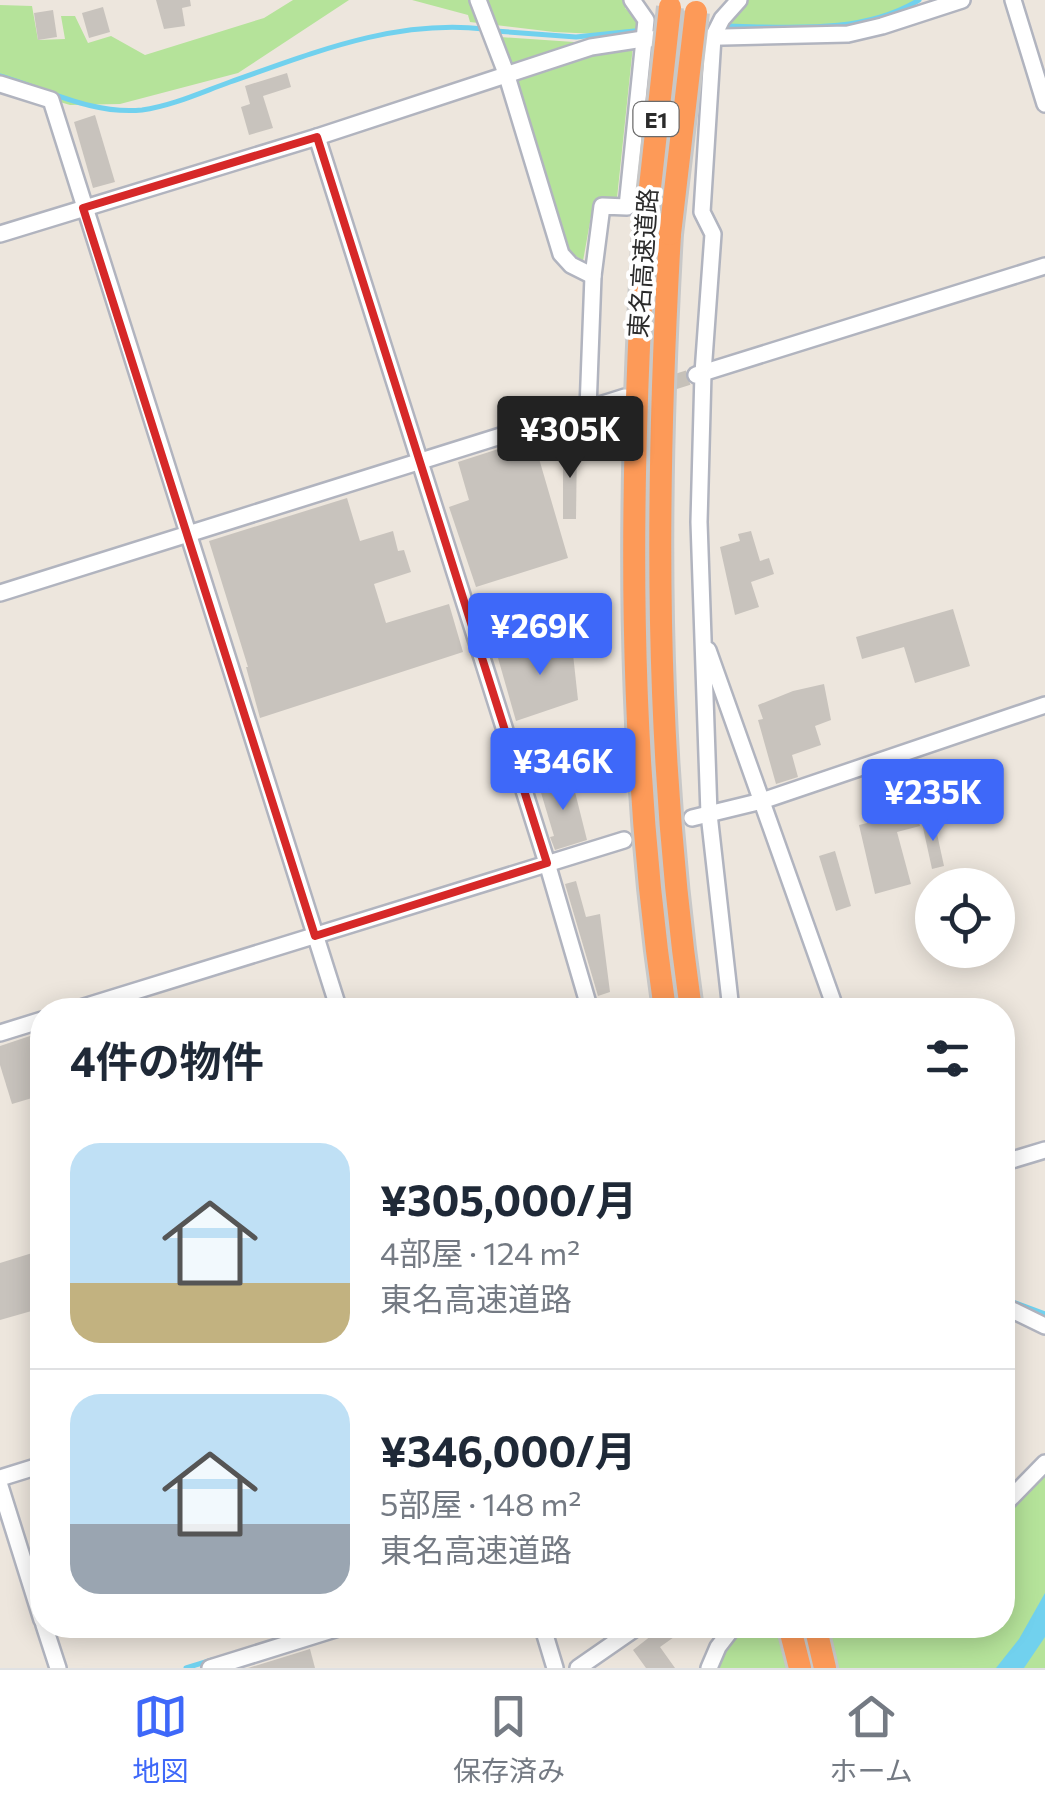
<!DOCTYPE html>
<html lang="ja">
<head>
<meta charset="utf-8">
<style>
  body { margin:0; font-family:Commissioner,"Noto Sans JP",sans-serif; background:#f2f2f3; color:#1f2937; height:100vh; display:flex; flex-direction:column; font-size:38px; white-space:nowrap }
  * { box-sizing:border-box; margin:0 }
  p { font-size:32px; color:#747a83 }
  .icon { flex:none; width:55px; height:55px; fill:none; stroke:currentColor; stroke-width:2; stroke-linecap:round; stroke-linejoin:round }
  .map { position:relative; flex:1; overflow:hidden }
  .drawer { position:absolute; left:30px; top:998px; width:985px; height:640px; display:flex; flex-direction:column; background:#fff; border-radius:40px; box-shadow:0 5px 25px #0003 }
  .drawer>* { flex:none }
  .tools { position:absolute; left:915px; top:868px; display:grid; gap:20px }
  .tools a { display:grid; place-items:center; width:100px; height:100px; border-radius:50%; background:#fff; box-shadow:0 5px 25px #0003; font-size:50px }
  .price { position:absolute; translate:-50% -85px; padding:0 22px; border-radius:10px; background:#3e68f9; color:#fff; font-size:32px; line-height:65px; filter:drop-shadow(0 2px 5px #0008) }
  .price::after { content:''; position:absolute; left:50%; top:60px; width:30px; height:22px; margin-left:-15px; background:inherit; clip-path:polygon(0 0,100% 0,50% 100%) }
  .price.on { background:#222; color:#fff }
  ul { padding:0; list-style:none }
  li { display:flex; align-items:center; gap:30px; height:250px; padding:0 40px }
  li+li { border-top:2px solid #e0e1e3 }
  li span { display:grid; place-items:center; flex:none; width:280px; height:200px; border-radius:30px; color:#555 }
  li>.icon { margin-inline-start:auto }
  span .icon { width:120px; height:120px; fill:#fffc; stroke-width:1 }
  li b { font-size:42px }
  h2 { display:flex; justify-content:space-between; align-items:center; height:120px; padding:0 40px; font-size:42px }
  .menu { display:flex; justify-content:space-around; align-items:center; height:140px; border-top:2px solid #e0e1e3; background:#fff; font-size:28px; color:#747a83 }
  .menu a { display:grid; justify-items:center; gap:5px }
  .menu .on { color:#3e68f9 }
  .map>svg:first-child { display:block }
  .green { fill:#b5e39a }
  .water { fill:#71d1ee }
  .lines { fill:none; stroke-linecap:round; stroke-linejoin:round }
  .stream { stroke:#71d1ee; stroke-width:5 }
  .building { fill:#c8c3bd }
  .minor-tunnel { stroke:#c6c1b9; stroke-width:15; stroke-dasharray:15 8; stroke-linecap:butt }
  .minor-casing { stroke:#b1b4bf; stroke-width:20 }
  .highway-casing { stroke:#c8c8c8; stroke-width:28 }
  .minor { stroke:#fff; stroke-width:15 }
  .highway { stroke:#fd9a58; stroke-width:22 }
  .highway-bridge-casing { stroke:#c8c8c8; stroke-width:28; stroke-linecap:butt }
  .highway-bridge { stroke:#fd9a58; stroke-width:22 }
  .marked { fill:none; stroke:#d62828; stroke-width:8; stroke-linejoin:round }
  .labels { text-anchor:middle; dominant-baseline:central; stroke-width:8; stroke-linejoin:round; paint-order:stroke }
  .shield { fill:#fff; stroke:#6b6b6b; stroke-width:2.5 }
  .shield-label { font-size:22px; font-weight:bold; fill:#2b2b2b }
  .street-label { font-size:25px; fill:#2b2b2b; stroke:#fff }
</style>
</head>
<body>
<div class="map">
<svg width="1045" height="1668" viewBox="0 0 1045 1668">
  <rect width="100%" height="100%" fill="#ede6dd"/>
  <g class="green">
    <path d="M 293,0 L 349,0 L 238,73 L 120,104 L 70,105 L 0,84 L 0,5 L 32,6 L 38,40 L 65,39 L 61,16 L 75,16 L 88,43 L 111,36 L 145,55 L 264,18 Z"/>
    <path d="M 412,0 L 625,0 L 625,8 L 641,23 L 642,36 L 554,32 L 470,22 L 468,15 Z"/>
    <path d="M 742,0 L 914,0 L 917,11 L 836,31 L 724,30 Z"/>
    <path d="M 500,37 L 633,46 L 617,198 L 594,200 L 583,261 L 570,252 Z"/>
    <path d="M 1045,1463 L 1045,1668 L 711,1668 L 736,1625 L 1002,1625 L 1003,1507 Z"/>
  </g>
  <path class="water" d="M 1045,1593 L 1045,1637 L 1024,1668 L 996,1668 L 1019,1639 Z"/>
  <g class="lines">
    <g class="stream">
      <path d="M 724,26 C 788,27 862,35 919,0"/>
      <path d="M 495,31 L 576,37 L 644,30"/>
      <path d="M 0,76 C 46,89 92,115 142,110 C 172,106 202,92 230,82 C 313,53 395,19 484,29"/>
      <path d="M 1002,1298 L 1045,1314"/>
      <path d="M 186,1668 L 212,1660"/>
    </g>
  </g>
  <g class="building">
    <path d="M 156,0 L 190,0 L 191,6 L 182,8 L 185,26 L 164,29 Z"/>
    <path d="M 103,7 L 110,32 L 89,38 L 82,13 Z"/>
    <path d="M 53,10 L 57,37 L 38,40 L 34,13 Z"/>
    <path d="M 287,73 L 291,87 L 263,96 L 273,128 L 249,135 L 241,107 L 250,104 L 245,86 Z"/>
    <path d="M 95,115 L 115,182 L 93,188 L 74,122 Z"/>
    <path d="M 533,438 L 568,558 L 476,587 L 449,507 L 469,500 L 458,462 Z"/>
    <path d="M 563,443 L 577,443 L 576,519 L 563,519 Z"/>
    <path d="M 347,498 L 360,541 L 393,531 L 398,551 L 404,550 L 411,572 L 374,584 L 386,623 L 449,604 L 463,652 L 260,718 L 246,667 L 248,667 L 209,541 Z"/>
    <path d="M 751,531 L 760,561 L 769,558 L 774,574 L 751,582 L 759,607 L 735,615 L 720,547 L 740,541 L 738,534 Z"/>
    <path d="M 953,609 L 970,666 L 915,683 L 904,647 L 862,659 L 856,637 Z"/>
    <path d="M 571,636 L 578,700 L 516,721 L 498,658 Z"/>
    <path d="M 824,684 L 831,720 L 815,726 L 821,745 L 792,755 L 798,777 L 776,784 L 758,720 L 763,719 L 758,705 L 793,691 Z"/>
    <path d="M 571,776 L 587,840 L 555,850 L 550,837 L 554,836 L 539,786 Z"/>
    <path d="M 916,811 L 920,826 L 897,832 L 911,884 L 875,894 L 859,825 Z"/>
    <path d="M 934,820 L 944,866 L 932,869 L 922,823 Z"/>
    <path d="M 835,851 L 851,906 L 836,911 L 819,856 Z"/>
    <path d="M 576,881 L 586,917 L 600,914 L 610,992 L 598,996 L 565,884 Z"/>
    <path d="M 42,1032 L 42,1095 L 12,1104 L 0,1065 L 0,1046 Z"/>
    <path d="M 42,1250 L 42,1308 L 0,1320 L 0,1263 Z"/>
    <path d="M 665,1625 L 674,1637 L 660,1647 L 675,1668 L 646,1668 L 633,1650 Z"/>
    <path d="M 310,1649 L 315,1668 L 248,1668 Z"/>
  </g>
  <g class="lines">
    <path class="minor-tunnel" d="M 630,396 L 693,376"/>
    <defs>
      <g id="minor">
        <path d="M 478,0 L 506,73 L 561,254 L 571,265 L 593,276"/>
        <path d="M 1013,0 L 1045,104"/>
        <path d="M 0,84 L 51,100 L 339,1010"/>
        <path d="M 317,137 L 547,863 L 590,1010"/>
        <path d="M 0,234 L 317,137 L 591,47 L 643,39 L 848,34 L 882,26 L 962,0"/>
        <path d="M 696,375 L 1045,266"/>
        <path d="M 588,409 L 593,276 L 602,206 L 627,207 L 646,20 L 632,0"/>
        <path d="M 0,593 L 625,397"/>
        <path d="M 708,650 L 836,1010"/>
        <path d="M 692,818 L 762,801 L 1045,705"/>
        <path d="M 74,1010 L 624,840"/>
        <path d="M 731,1010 L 709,814 L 699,522 L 703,373 L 713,234 L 702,212 L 713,37 L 722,19 L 739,0"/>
        <path d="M 0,1033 L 42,1020"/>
        <path d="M 1002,1163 L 1045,1150"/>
        <path d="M 1002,1310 L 1012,1310 L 1045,1326"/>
        <path d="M 0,1478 L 42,1465"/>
        <path d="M 0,1486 L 42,1620"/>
        <path d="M 1002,1507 L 1045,1463"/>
        <path d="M 44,1625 L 58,1668"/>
        <path d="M 542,1625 L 555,1668"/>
        <path d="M 210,1668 L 348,1625"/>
        <path d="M 578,1668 L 640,1625"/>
        <path d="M 709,1668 L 718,1647 L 735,1625"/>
      </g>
      <g id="highway">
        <path d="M 645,232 C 629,493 627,750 665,1010"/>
        <path d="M 670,234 C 655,493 654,752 691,1010"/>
        <path d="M 789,1625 L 800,1668"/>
        <path d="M 815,1625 L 825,1668"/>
      </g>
    </defs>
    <use href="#minor" class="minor-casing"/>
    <use href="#highway" class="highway-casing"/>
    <use href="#minor" class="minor"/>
    <use href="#highway" class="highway"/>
    <defs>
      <g id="highway-bridge">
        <path d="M 645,232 L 670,7"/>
        <path d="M 670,234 L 696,12"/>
      </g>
    </defs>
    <use href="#highway-bridge" class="highway-bridge-casing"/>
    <use href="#highway-bridge" class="highway-bridge"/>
  </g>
  <path class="marked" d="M 317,137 L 547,863 L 315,936 L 83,208 Z"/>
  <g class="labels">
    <rect class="shield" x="633.5" y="102" width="45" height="34" rx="8"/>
    <g class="shield-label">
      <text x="656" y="119">E1</text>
    </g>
    <g class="street-label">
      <text transform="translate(642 263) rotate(-86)">東名高速道路</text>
    </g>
  </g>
</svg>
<div class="tools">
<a><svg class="icon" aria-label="locate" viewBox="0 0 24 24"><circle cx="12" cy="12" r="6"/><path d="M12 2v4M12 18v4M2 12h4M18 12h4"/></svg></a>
</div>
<b class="price on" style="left:570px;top:481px">¥305K</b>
<b class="price" style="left:540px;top:678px">¥269K</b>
<b class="price" style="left:563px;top:813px">¥346K</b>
<b class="price" style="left:933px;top:844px">¥235K</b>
<section class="drawer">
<h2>4件の物件<svg class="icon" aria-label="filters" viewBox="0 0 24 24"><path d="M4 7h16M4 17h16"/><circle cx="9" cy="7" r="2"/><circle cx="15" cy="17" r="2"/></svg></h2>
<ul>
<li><span style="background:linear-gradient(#bfe0f5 70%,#c2b280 0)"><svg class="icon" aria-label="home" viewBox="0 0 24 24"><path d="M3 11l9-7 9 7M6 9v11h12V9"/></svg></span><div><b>¥305,000/月</b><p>4部屋 · 124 m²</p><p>東名高速道路</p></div></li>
<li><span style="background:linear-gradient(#bfe0f5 65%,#9aa5b1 0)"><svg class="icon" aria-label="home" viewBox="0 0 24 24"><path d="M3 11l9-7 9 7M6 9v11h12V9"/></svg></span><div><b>¥346,000/月</b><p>5部屋 · 148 m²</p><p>東名高速道路</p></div></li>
</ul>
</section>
</div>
<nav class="menu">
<a class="on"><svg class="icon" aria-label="map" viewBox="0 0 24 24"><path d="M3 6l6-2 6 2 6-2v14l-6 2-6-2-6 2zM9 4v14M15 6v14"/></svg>地図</a>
<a><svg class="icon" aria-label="saved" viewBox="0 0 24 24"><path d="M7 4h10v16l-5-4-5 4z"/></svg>保存済み</a>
<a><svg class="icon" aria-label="home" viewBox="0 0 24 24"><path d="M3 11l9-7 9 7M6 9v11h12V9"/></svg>ホーム</a>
</nav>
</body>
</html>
